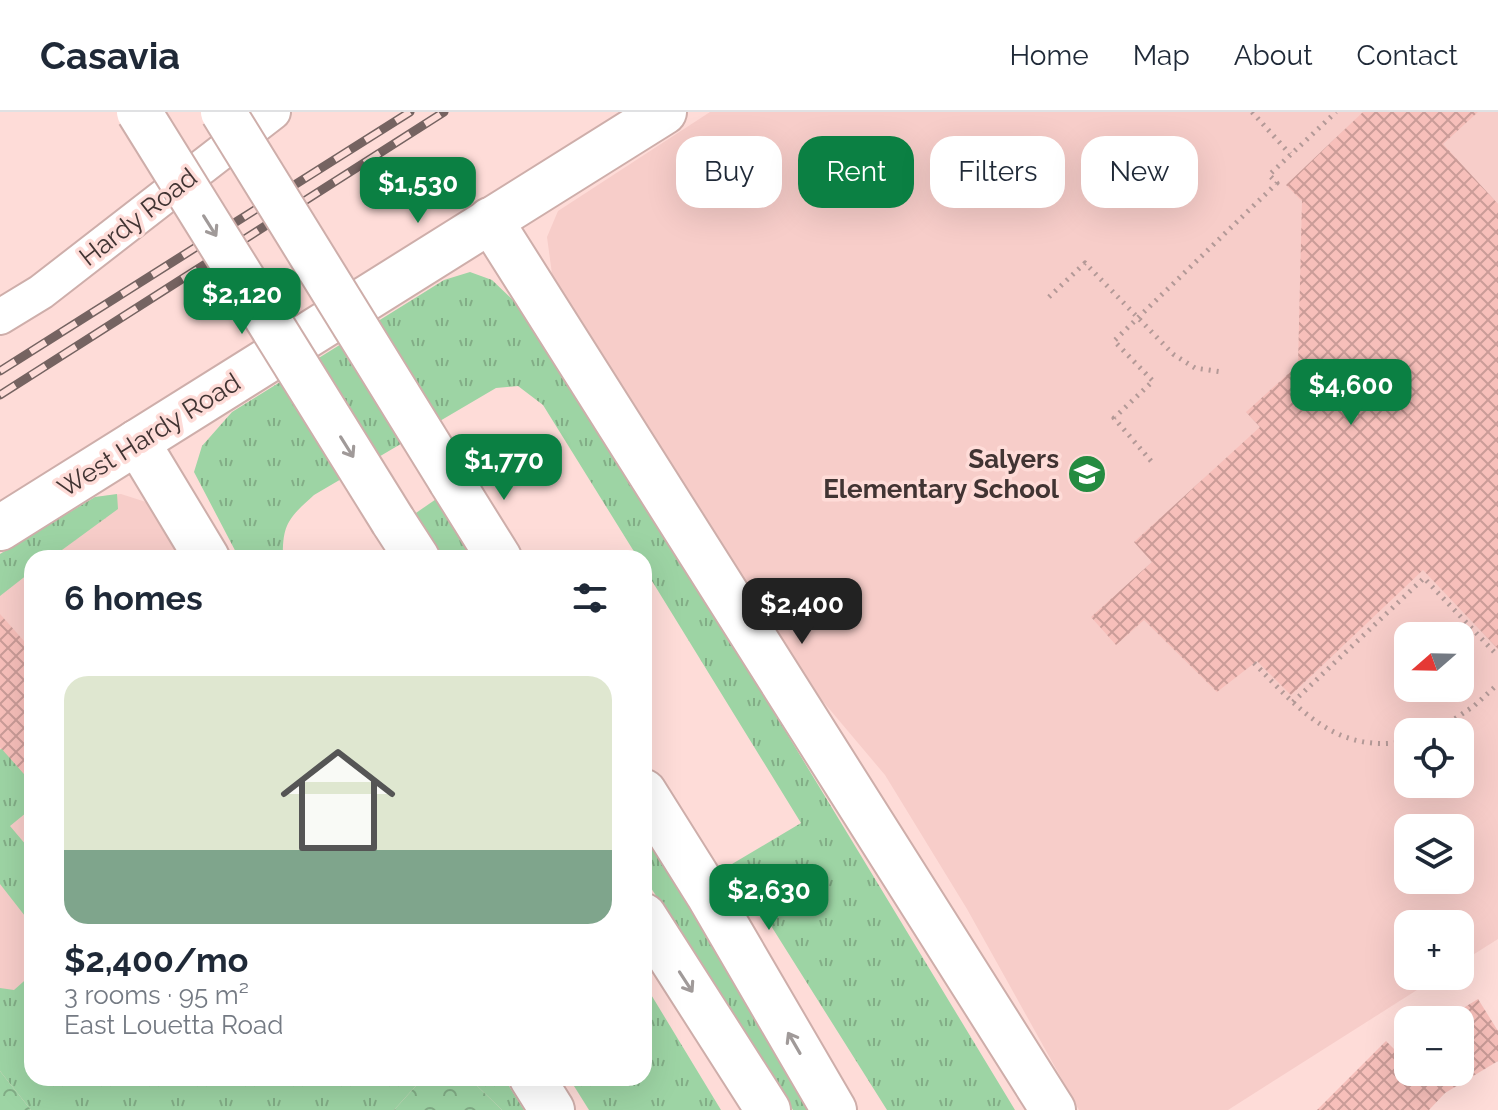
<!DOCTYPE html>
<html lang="en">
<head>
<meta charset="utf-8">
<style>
  body { margin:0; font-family:Raleway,sans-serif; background:#f6f6f7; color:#1f2937; height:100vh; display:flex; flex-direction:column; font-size:30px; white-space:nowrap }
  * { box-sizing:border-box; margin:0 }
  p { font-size:26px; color:#747a83 }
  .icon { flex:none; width:44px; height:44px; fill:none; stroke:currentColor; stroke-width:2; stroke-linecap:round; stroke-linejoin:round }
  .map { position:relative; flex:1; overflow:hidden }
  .drawer { position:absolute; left:24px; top:438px; width:628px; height:536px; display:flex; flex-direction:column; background:#fff; border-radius:24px; box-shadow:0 8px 32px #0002 }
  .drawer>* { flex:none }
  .hud { position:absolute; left:676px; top:24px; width:702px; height:72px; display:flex; gap:16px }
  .needle { width:52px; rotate:250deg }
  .fabs { position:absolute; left:1394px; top:510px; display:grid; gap:16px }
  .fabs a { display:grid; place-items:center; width:80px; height:80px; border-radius:16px; background:#fff; box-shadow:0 8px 32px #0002; font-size:40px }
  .price { position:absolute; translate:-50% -68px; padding:0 18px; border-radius:16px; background:#0b8043; color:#fff; font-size:26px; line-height:52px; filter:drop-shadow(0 2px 4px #0008) }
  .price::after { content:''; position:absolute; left:50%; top:48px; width:24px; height:18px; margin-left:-12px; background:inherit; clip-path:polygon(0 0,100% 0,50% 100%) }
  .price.current { background:#222; color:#fff }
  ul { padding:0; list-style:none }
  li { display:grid; align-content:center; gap:16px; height:424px; padding:0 40px }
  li+li { border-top:2px solid #e0e1e3 }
  li span { display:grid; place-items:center; height:248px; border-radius:24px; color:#555 }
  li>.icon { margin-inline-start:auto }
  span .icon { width:144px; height:144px; fill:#fffc; stroke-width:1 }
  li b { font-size:34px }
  h2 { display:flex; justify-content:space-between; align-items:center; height:96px; padding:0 40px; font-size:34px }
  .tag { padding:0 28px; border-radius:24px; background:#fff; box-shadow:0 8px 32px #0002; font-size:28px; line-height:72px }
  .tag.current { background:#0b8043; color:#fff }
  header { display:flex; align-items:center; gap:48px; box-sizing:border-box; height:112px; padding:0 40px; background:#fff; border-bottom:2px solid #e0e1e3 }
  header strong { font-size:38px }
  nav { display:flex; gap:44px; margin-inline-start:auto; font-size:28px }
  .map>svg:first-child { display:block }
  .built { fill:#f7cdc9; fill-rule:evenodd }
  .grass { fill:url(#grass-tufts) }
  .forest { fill:url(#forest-crowns) }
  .building { fill:url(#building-cross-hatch) }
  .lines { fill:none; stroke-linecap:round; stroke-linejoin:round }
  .street-casing { stroke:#ceaeaa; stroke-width:38 }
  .secondary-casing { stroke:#ceaeaa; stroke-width:48 }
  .path { stroke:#b39997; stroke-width:5; stroke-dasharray:2 6; stroke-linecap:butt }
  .street { stroke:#fff; stroke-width:34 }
  .secondary { stroke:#fff; stroke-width:44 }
  .rail-casing { stroke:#756361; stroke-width:9 }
  .rail { stroke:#fedcd8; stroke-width:6; stroke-dasharray:18; stroke-linecap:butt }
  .secondary-bridge-casing { stroke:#ceaeaa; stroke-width:48; stroke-linecap:butt }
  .secondary-bridge { stroke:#fff; stroke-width:44 }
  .oneway { stroke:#a09a99 }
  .labels { text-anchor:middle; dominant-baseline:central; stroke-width:7; stroke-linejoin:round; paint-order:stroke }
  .street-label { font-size:26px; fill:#413433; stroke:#fedcd8 }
  .poi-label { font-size:26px; font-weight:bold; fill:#413433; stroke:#fedcd8; text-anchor:end }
</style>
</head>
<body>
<header>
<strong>Casavia</strong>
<nav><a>Home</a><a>Map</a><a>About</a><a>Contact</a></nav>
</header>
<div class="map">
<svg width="1498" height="998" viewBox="0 0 1498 998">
  <defs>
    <pattern id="grass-tufts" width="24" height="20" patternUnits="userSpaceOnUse" patternTransform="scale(2)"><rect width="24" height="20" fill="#9dd4a4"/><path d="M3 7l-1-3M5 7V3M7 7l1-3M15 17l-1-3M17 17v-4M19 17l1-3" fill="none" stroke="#82ad86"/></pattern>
    <pattern id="forest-crowns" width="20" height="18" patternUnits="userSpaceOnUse" patternTransform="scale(2)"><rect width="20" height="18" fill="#9dd4a4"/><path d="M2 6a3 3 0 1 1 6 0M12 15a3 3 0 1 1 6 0" fill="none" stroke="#82ad86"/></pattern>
    <pattern id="building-cross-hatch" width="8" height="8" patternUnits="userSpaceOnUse" patternTransform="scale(2)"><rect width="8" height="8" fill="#f7bfba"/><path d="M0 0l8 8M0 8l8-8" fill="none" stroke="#ca9c98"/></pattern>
  </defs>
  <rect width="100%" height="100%" fill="#fedcd8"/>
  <g class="built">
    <path d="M 710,0 L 1498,0 L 1498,827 L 1460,851 L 1460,812 L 1408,812 L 1408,864 L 1439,864 L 1228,998 L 1079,998 L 967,797 L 885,663 L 804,567 L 552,162 L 547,125 L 558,99 ZM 1408,524 L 1460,524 L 1460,576 L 1408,576 ZM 1408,620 L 1460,620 L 1460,672 L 1408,672 ZM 1408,716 L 1460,716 L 1460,768 L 1408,768 Z"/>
    <path d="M 121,382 L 146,390 L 166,409 L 190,446 L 32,446 L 31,998 L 0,959 L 0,442 L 95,385 Z"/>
  </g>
  <g class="grass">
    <path d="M 470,160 L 492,168 L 514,189 L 763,582 L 1015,998 L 887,998 L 732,752 L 801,711 L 644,456 L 644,446 L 638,446 L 543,293 L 518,274 L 496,276 L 314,383 C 290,405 282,411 283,446 L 239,446 L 194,360 L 202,334 L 232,300 L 444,168 Z"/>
    <path d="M 117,382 L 118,397 L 51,446 L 32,446 L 32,459 L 0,484 L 0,442 L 95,385 Z"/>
    <path d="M 442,383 L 480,446 L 441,446 L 413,403 Z"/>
    <path d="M 2,636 L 32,671 L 32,696 L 10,714 L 32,740 L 32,813 L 0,772 L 0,638 Z"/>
    <path d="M 644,717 L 814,998 L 793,998 L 644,765 Z"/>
    <path d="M 32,862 L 32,966 L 423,966 L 394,998 L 31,998 L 0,959 L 0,876 L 14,878 Z"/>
    <path d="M 644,871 L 721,998 L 589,998 L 569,966 L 644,966 Z"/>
    <path d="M 469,966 L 504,966 L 524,998 L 502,998 Z"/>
  </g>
  <g class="forest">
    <path d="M 0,959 L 31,998 L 0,998 Z"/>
    <path d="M 423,966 L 469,966 L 502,998 L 394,998 Z"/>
  </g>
  <g class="building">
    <path d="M 1363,0 L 1478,0 L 1443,32 L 1498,92 L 1498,537 L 1423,458 L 1291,583 L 1257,549 L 1217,580 L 1144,508 L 1116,533 L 1091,505 L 1152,450 L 1134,430 L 1260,315 L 1246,300 L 1298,253 L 1302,89 L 1286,73 Z"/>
    <path d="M 0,502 L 32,538 L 32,671 L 0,635 Z"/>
    <path d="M 1478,887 L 1498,919 L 1498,949 L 1445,981 L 1429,998 L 1317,998 L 1386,929 L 1408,951 L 1408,960 L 1460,960 L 1460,898 Z"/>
  </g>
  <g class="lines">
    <defs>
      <path id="street" d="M 0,205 L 41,180 L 273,0"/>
      <g id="secondary">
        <path d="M 490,108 L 1053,998"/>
        <path d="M 137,330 L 207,446"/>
        <path d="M 451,369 L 499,446"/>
        <path d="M 393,409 L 417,446"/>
        <path d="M 0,416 L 664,0"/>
        <path d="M 644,680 L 708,782 L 834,998"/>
        <path d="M 644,804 L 768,998"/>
        <path d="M 532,966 L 552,998"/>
      </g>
    </defs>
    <use href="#street" class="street-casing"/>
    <use href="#secondary" class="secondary-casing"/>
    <g class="path">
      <path d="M 1252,0 L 1290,42"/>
      <path d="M 1049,185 L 1085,151 L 1173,242 L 1195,256 L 1222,260"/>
      <path d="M 1151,349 L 1114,306 L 1153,269 L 1114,229 L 1277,71 L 1269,63 L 1336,0"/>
      <path d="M 1254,551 C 1299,597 1336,643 1408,629"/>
      <path d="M 1293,590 L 1424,466 L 1498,544"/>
      <path d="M 1435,620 L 1474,594 L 1498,572"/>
    </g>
    <use href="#street" class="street"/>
    <use href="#secondary" class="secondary"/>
    <defs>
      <g id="rail">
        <path d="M 0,259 L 410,0"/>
        <path d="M 0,283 L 444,0"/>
      </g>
    </defs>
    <use href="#rail" class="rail-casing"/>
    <use href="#rail" class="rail"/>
    <defs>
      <g id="secondary-bridge">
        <path d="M 139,0 L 393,409"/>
        <path d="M 223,0 L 451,369"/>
      </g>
    </defs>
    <use href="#secondary-bridge" class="secondary-bridge-casing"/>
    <use href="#secondary-bridge" class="secondary-bridge"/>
  </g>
  <defs><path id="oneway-shaft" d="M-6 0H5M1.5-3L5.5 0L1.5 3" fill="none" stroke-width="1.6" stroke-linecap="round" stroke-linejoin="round" transform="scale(2)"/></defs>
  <g class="oneway">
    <use href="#oneway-shaft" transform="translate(210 114) rotate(58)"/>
    <use href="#oneway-shaft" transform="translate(347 335) rotate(58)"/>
    <use href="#oneway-shaft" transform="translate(686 870) rotate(57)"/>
    <use href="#oneway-shaft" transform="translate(794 931) rotate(-120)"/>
  </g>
  <defs>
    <symbol id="school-disc" viewBox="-11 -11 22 22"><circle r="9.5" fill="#248b40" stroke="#fedcd8"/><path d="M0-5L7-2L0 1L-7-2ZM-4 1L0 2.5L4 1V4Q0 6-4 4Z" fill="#fff"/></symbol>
  </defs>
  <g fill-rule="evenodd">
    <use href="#school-disc" x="1065" y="340" width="44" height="44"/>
  </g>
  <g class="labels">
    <g class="street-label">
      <text transform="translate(138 105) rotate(-38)">Hardy Road</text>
      <text transform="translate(149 323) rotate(-32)">West Hardy Road</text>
    </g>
    <g class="poi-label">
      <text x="1059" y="347">Salyers<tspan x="1059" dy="30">Elementary School</tspan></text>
    </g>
  </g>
</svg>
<div class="fabs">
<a><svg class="needle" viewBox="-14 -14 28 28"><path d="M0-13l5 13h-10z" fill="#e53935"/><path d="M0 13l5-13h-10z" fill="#747a83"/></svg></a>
<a><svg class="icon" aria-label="locate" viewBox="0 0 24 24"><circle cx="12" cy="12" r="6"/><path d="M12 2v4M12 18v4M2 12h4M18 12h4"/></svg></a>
<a><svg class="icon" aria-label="layers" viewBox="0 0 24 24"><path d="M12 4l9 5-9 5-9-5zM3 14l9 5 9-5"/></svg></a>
<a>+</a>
<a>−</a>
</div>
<b class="price" style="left:418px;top:113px">$1,530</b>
<b class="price" style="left:242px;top:224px">$2,120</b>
<b class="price" style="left:1351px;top:315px">$4,600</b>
<b class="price" style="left:504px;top:390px">$1,770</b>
<b class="price current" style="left:802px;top:534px">$2,400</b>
<b class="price" style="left:769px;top:820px">$2,630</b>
<div class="hud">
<a class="tag">Buy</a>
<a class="tag current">Rent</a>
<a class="tag">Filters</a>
<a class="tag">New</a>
</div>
<section class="drawer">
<h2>6 homes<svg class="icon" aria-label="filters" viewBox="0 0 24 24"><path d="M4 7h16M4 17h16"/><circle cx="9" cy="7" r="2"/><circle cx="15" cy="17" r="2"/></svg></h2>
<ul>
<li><span style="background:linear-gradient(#dfe7d0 70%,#7fa58c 0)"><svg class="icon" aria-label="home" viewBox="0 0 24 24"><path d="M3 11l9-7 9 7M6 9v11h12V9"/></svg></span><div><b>$2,400/mo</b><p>3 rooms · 95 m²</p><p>East Louetta Road</p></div></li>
</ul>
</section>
</div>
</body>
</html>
